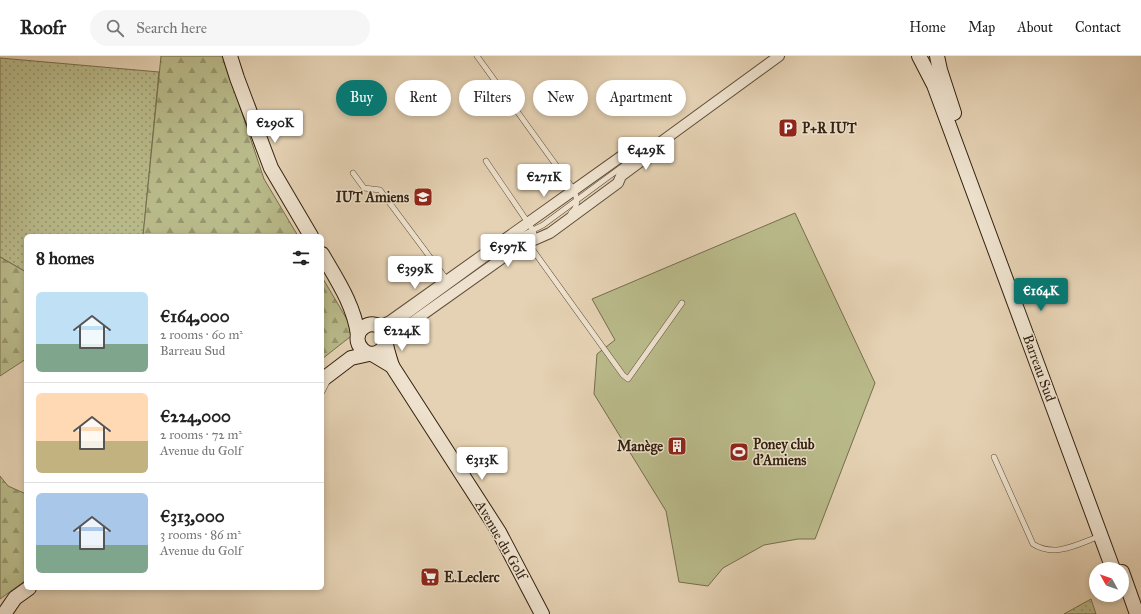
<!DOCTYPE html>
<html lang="en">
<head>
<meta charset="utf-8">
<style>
  body { margin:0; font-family:"IM FELL Great Primer",serif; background:#f6f6f6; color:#222; height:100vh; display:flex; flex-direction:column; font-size:15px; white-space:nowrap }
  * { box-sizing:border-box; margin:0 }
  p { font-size:13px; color:#767676 }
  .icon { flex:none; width:22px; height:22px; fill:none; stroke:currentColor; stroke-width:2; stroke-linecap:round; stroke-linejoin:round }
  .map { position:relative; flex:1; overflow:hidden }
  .panel { position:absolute; left:24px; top:178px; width:300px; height:356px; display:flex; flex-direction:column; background:#fff; border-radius:6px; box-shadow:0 2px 6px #0003 }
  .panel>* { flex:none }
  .guide { position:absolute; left:336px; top:24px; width:380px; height:36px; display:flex; gap:8px }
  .needle { width:26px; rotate:310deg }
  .controls { position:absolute; left:1089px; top:506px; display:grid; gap:8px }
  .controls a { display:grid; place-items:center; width:40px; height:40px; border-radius:50%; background:#fff; box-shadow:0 2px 6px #0003; font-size:20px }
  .price { position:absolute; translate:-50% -34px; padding:0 9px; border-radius:4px; background:#fff; color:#222; font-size:13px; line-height:26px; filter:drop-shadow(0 1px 2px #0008) }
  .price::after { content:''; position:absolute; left:50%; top:24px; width:12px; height:9px; margin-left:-6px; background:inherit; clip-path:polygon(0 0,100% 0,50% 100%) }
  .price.selected { background:#0f766e; color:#fff }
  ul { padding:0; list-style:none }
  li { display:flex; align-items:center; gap:12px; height:100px; padding:0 12px }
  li+li { border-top:1px solid #e0e0e0 }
  li span { display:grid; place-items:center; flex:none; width:112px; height:80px; border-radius:6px; color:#555 }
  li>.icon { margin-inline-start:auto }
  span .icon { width:48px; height:48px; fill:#fffc; stroke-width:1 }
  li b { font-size:17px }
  h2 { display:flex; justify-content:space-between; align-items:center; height:48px; padding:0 12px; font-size:17px }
  .tag { padding:0 14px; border-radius:18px; background:#fff; box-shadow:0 2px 6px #0003; font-size:14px; line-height:36px }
  .tag.selected { background:#0f766e; color:#fff }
  header { display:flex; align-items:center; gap:24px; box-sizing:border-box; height:56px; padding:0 20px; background:#fff; border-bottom:1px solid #e0e0e0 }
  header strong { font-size:19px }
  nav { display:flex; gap:22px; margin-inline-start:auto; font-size:14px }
  .search { width:280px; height:36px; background:#f6f6f6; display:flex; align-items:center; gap:10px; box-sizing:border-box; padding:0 14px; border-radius:22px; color:#767676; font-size:15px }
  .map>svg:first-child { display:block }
  .grass { fill:url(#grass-dots); stroke:#766e4d }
  .forest { fill:url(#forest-firs); stroke:#766e4d }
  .garden { fill:#b9ba8a; stroke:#766e4d }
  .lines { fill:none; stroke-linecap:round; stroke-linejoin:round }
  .lane-casing { stroke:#604d39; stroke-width:6 }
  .street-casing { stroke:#604d39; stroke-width:12 }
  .secondary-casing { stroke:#332110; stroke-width:16 }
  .lane { stroke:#eee2ce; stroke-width:5 }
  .street { stroke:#eee2ce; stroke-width:10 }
  .secondary { stroke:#eee2ce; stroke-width:14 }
  .labels { text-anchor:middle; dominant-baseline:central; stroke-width:3; stroke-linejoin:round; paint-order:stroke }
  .poi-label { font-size:14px; font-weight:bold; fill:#332110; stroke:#eee2ce; text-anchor:start }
  .street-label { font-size:14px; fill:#332110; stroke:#eee2ce }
</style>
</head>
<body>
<header>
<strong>Roofr</strong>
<div class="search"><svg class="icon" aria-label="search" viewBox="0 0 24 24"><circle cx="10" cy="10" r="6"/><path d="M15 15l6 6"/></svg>Search here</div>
<nav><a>Home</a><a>Map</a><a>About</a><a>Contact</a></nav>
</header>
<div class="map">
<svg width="1141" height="558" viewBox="0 0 1141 558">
  <defs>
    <pattern id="grass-dots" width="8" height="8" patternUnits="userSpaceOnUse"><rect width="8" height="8" fill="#b9ba8a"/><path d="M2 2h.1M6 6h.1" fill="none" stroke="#97976f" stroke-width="1.8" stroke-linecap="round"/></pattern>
    <pattern id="forest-firs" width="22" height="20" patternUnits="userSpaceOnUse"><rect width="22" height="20" fill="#b9ba8a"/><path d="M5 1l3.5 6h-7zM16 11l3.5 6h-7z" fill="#97976f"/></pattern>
  </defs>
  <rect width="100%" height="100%" fill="#e5d2b4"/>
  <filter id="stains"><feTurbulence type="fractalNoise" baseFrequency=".005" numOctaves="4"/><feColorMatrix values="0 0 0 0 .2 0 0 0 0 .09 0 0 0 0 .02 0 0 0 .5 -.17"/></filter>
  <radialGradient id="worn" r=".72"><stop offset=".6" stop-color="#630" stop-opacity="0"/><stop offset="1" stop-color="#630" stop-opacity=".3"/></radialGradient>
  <g class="grass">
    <path d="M 0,2 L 159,16 L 143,180 L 26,180 L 26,216 L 0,201 Z"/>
    <path d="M 1091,543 L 1096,558 L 1064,558 Z"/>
  </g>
  <g class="forest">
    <path d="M 161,0 L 223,0 L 264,123 L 298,180 L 143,180 Z"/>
    <path d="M 0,201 L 26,216 L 26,303 L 0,320 Z"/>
    <path d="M 322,221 L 355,277 L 322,303 Z"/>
    <path d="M 0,420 L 8,430 L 26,438 L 26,524 L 0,543 Z"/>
  </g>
  <path class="garden" d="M 795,157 L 875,327 L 815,483 L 798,483 L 764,489 L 723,512 L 708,530 L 679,526 L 666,455 L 594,338 L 597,298 L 615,284 L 592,243 Z"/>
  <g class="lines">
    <defs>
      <g id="lane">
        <path d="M 477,0 L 574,134 C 577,143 579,150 571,157"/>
        <path d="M 486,105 L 533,174 L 534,179 L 529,183"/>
        <path d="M 647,107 L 655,101"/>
        <path d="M 353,117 L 364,132 L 380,134 L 447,224"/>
        <path d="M 525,191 L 530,190 L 623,319 L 628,323 L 682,247"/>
        <path d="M 386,275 L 398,267 L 509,186 L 543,169 L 638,99 L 647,95"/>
        <path d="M 322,336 L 328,324"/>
        <path d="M 994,401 L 1033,488 C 1055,502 1078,488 1100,480"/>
      </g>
      <g id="street">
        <path d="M 379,270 L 390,265 L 633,92 L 650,93 L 661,86 L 779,0"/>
        <path d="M 387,284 L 518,191 L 550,177 L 618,127 L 621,120 L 648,100 L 650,93"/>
      </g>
      <g id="secondary">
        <path d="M 230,0 L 237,22 L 271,112 L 311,180"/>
        <path d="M 919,0 L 934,29 L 1113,513"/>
        <path d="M 937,0 L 940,14 L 954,57"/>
        <path d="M 322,198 C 337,224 354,249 358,279"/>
        <path d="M 386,288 C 372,313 345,284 364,271 C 373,265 384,270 387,279 C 388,283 386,285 386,288 C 387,295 390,303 392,310"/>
        <path d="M 372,298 L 392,310 L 499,476 L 542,558"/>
        <path d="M 322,324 L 351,302 L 369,298"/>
        <path d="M 1122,516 L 1137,558"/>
        <path d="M 4,558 L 15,542 L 29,532"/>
      </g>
    </defs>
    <use href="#lane" class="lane-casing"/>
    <use href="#street" class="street-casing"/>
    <use href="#secondary" class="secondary-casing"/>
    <use href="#lane" class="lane"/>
    <use href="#street" class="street"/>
    <use href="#secondary" class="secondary"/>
  </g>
  <defs>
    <symbol id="parking-square" viewBox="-11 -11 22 22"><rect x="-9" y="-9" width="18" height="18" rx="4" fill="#8f2418" stroke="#eee2ce"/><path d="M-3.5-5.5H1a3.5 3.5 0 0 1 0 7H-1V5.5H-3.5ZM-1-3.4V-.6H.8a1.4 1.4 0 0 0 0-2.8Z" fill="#fff"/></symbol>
    <symbol id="university-square" viewBox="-11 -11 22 22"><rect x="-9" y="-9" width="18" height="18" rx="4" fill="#8f2418" stroke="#eee2ce"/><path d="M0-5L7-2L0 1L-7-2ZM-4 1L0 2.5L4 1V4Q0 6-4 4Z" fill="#fff"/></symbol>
    <symbol id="building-square" viewBox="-11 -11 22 22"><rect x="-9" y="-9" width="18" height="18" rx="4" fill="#8f2418" stroke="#eee2ce"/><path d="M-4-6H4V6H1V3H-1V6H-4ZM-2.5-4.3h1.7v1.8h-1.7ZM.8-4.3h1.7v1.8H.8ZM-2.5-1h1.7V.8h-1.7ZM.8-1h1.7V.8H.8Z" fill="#fff"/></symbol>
    <symbol id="stadium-square" viewBox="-11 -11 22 22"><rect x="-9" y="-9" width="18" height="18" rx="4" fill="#8f2418" stroke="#eee2ce"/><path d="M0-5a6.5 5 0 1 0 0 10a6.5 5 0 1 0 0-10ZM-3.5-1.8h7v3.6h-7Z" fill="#fff"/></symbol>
    <symbol id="supermarket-square" viewBox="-11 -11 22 22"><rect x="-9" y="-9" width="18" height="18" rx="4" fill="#8f2418" stroke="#eee2ce"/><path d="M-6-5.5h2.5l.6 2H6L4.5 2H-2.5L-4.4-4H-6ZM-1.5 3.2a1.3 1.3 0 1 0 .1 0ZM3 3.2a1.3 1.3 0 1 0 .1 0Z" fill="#fff"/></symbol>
  </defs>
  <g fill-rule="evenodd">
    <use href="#parking-square" x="777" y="61" width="22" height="22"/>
    <use href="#university-square" x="412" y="130" width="22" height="22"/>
    <use href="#building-square" x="666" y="379" width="22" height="22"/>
    <use href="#stadium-square" x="728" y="385" width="22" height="22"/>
    <use href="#supermarket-square" x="419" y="510" width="22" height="22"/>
  </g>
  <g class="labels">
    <g class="poi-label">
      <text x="802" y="72">P+R IUT</text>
      <text x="409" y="141" text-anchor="end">IUT Amiens</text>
      <text x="753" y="388">Poney club<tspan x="753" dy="16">d'Amiens</tspan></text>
      <text x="663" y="390" text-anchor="end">Manège</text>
      <text x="444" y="521">E.Leclerc</text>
    </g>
    <g class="street-label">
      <text transform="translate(1039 312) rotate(70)">Barreau Sud</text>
      <text transform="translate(501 484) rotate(60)">Avenue du Golf</text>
    </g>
  </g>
  <rect width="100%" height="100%" filter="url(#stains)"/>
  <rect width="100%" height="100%" fill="url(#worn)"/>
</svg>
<div class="controls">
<a><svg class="needle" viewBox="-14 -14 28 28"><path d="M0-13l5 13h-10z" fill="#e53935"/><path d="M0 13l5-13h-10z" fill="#767676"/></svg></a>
</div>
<b class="price" style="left:275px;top:88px">€290K</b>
<b class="price" style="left:646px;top:115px">€429K</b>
<b class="price" style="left:544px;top:142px">€271K</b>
<b class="price" style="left:508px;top:212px">€597K</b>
<b class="price" style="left:415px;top:234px">€399K</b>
<b class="price selected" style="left:1041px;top:256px">€164K</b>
<b class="price" style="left:402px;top:296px">€224K</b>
<b class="price" style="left:482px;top:425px">€313K</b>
<div class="guide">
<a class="tag selected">Buy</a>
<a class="tag">Rent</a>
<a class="tag">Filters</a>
<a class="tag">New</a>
<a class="tag">Apartment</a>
</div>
<section class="panel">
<h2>8 homes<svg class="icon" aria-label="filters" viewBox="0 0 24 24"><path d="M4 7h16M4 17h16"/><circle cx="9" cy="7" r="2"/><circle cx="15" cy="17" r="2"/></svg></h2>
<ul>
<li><span style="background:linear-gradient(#bfe0f5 65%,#7fa58c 0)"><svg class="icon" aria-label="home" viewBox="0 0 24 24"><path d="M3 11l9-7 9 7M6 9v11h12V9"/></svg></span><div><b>€164,000</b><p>2 rooms · 60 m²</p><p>Barreau Sud</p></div></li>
<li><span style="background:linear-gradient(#ffd9b3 60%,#c2b280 0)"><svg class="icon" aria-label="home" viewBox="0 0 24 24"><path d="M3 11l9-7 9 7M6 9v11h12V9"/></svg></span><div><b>€224,000</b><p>2 rooms · 72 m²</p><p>Avenue du Golf</p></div></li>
<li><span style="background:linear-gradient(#a9c7e8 65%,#7fa58c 0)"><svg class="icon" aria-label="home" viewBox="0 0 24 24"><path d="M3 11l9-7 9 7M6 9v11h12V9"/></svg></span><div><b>€313,000</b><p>3 rooms · 86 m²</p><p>Avenue du Golf</p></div></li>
</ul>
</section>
</div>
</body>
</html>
